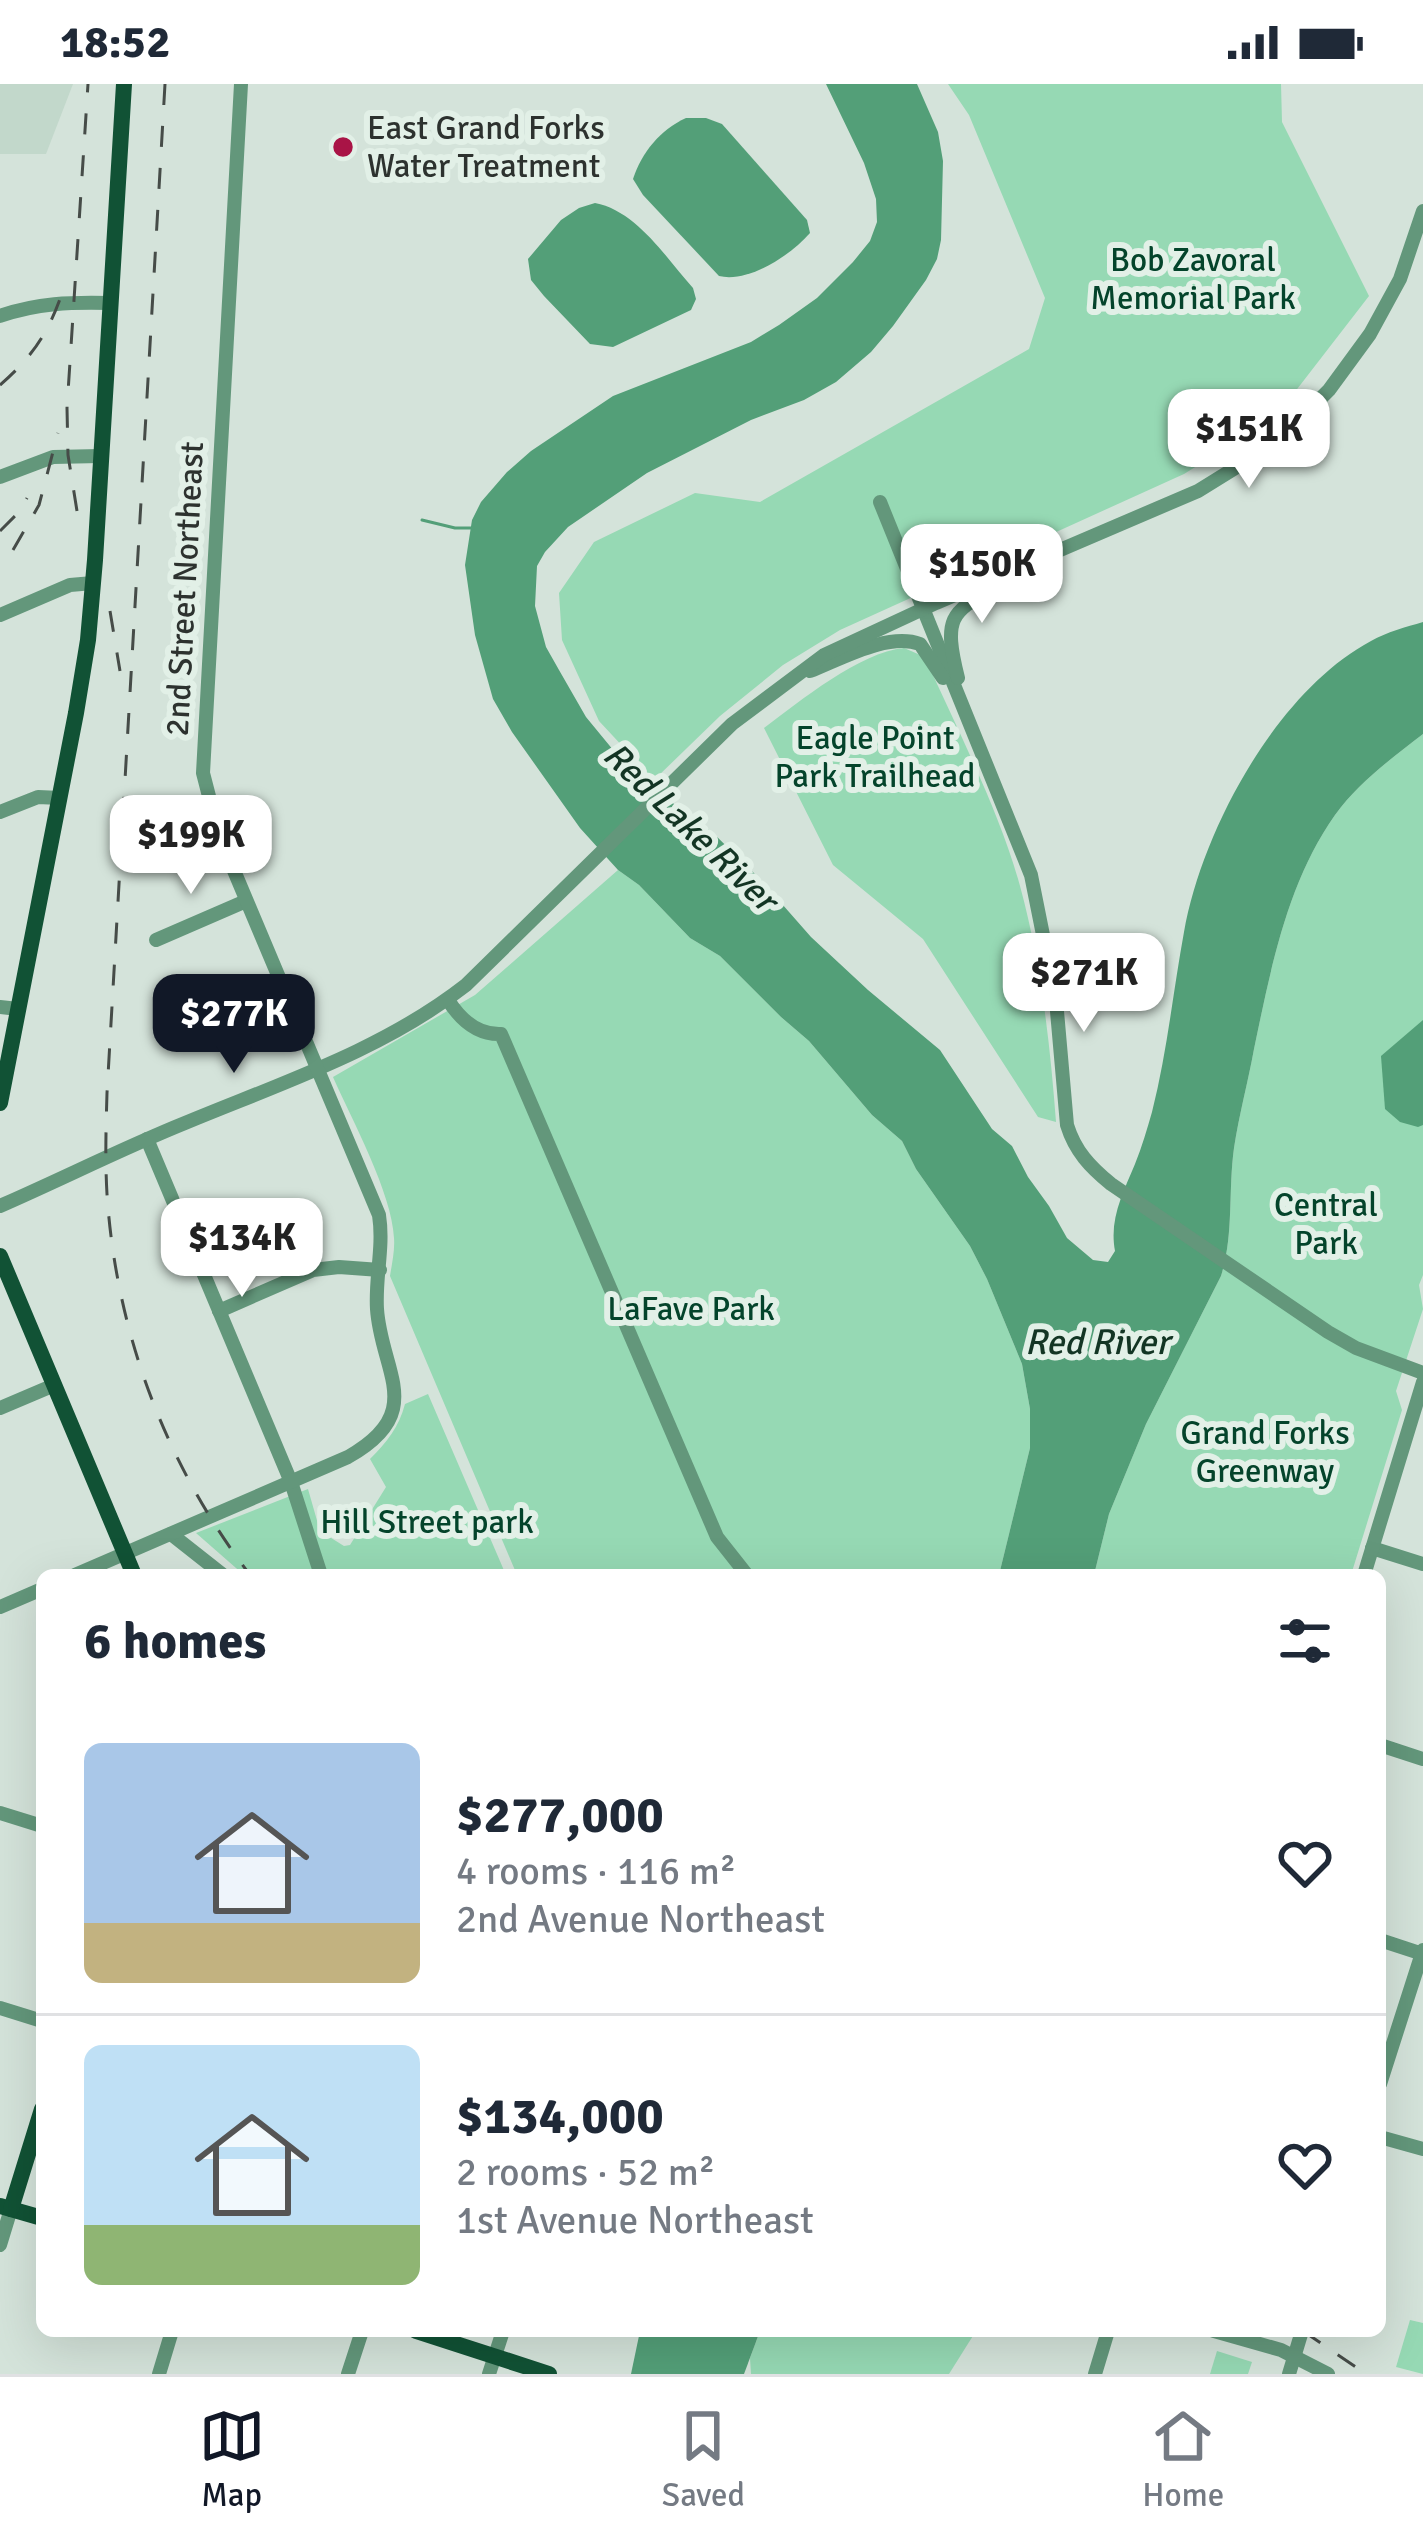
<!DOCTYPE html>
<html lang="en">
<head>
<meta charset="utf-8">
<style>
  body { margin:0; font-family:Signika,sans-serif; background:#f6f6f7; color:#1f2937; height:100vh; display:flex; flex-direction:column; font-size:45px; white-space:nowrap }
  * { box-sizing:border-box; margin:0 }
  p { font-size:39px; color:#747a83 }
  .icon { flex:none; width:66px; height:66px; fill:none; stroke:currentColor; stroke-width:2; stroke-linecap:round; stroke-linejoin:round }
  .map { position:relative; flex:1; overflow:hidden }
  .side { position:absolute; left:36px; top:1485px; width:1350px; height:768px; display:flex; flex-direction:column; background:#fff; border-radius:18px; box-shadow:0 12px 48px #0002 }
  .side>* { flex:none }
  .price { position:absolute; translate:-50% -102px; padding:0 27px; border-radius:24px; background:#fff; color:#222; font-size:39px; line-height:78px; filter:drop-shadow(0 3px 6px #0008) }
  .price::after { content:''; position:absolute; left:50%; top:72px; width:36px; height:27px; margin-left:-18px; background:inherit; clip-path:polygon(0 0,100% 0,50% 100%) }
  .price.current { background:#111827; color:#fff }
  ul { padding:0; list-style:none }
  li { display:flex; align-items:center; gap:36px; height:300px; padding:0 48px }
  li+li { border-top:3px solid #e0e1e3 }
  li span { display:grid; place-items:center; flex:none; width:336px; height:240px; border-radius:18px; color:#555 }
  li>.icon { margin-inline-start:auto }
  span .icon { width:144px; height:144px; fill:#fffc; stroke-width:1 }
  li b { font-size:51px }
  h2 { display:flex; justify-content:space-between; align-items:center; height:144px; padding:0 48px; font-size:51px }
  .status { display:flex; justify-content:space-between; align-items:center; height:84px; padding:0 60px; background:#fff; direction:ltr }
  .status svg { height:33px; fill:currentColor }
  .dock { display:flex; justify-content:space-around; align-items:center; height:168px; border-top:3px solid #e0e1e3; background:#fff; font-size:33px; color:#747a83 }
  .dock a { display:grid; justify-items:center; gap:6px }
  .dock .current { color:#111827 }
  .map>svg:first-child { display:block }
  .built { fill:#c2d8cb }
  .green { fill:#96d9b4 }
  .water { fill:#539f78 }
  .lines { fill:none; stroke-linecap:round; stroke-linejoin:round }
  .stream { stroke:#539f78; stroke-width:3 }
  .minor { stroke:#63977b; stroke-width:14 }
  .major { stroke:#115235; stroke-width:16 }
  .rail { stroke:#464c48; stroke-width:3; stroke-dasharray:21 21; stroke-linecap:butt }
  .poi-dot { fill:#a91446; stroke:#e2f0e7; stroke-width:4.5 }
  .labels { text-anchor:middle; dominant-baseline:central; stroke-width:12; stroke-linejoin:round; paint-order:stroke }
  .poi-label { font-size:33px; fill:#2d322f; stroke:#e2f0e7; text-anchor:start }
  .park-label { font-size:33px; fill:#04442b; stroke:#e2f0e7 }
  .street-label { font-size:33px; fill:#2d322f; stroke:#e2f0e7 }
  .water-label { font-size:36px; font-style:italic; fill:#133524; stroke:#e2f0e7 }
</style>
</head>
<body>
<div class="status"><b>18:52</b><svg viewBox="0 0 49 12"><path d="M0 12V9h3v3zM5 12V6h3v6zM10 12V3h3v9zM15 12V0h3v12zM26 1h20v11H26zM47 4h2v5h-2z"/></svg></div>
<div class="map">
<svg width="1423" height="2290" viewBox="0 0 1423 2290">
  <rect width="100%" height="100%" fill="#d4e3da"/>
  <path class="built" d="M 0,0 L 73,0 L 46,70 L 0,70 Z"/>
  <g class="green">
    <path d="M 948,0 L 1281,0 L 1282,38 L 1369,212 L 1284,322 L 1237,357 L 1184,390 L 840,546 L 783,581 L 720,632 L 654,696 L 599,637 L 562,556 L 559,509 L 594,458 L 695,409 L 760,418 L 1029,265 L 1045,214 L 969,31 Z"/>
    <path d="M 904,564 L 925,573 C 958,648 998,723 1020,802 C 1041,879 1050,959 1056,1038 L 1038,1033 L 923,855 L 833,781 L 764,644 C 800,617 860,568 904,564 Z"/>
    <path d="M 1423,650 L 1423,1191 L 1419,1201 L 1423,1225 L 1396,1307 L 1402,1326 L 1351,1491 L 1094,1491 L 1109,1430 L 1146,1340 L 1221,1192 C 1234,1151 1228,1107 1234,1064 C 1239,1031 1248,998 1254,965 C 1271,884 1287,799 1335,731 C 1358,699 1392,674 1423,650 Z"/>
    <path d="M 618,786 L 639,801 L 690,854 L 720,872 L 781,933 L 809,957 L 872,1031 L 902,1057 L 916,1085 L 970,1162 L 987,1195 L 1022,1280 L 1030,1325 L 1030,1364 L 999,1491 L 517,1491 L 390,1192 C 392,1179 395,1166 394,1154 C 392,1109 352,1036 333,993 L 475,911 Z"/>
    <path d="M 428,1310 L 506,1491 L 244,1491 L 196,1449 L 308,1405 L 320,1447 L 344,1462 L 350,1461 L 386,1403 L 370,1375 C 387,1358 399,1343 405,1320 Z"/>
    <path d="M 1410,2236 L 1423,2239 L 1423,2290 L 1396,2283 Z"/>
    <path d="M 760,2247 L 976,2247 L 949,2290 L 751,2290 L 750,2274 Z"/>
    <path d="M 1217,2267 L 1252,2278 L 1248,2290 L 1210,2290 Z"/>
  </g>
  <g class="water">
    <path d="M 826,0 L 917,0 L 938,48 L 943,77 L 941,156 L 937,175 L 926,196 L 893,242 L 871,268 L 836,298 L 804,316 L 751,336 L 647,389 L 568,443 L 545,468 L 537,482 L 535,522 L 546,563 L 559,586 L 586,633 L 623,678 L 643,697 L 712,748 L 760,795 L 811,853 L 868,906 L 940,966 L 992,1045 L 1012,1062 L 1028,1093 L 1049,1122 L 1067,1154 L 1093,1176 L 1108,1178 L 1115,1167 C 1109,1135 1123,1109 1135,1080 C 1142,1063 1147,1045 1152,1028 C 1167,969 1173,908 1184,848 C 1202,746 1277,607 1371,557 C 1387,548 1406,543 1423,538 L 1423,650 C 1392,674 1358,699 1335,731 C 1287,799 1271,884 1254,965 C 1248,998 1239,1031 1234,1064 C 1228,1107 1234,1151 1221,1192 L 1146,1340 L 1109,1430 L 1094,1491 L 999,1491 L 1030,1364 L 1030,1325 L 1022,1280 L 987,1195 L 970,1162 L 916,1085 L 902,1057 L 872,1031 L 809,957 L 781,933 L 720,872 L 690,854 L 639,801 L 618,786 L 580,744 L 512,648 L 493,615 L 475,551 L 465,481 L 472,436 L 481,418 L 507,388 L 531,367 L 613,312 L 751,258 L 779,241 L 817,214 L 853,178 L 870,157 L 877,138 L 876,115 L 864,79 Z"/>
    <path d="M 686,34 L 706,34 L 722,40 L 807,136 L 810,149 C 790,172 748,199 719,192 L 643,111 L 633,95 C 642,68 660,46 686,34 Z"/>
    <path d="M 595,119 C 637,127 666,174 693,204 L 696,215 L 691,226 L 613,263 L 590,260 L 544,212 L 531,196 L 528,175 L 561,136 L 579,124 Z"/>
    <path d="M 1423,936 L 1423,1041 L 1418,1043 L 1400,1038 L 1385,1025 L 1381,972 Z"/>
    <path d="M 640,2247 L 760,2247 L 744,2290 L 631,2290 Z"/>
  </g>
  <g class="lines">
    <path class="stream" d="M 422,436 L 455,444 L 473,444"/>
    <g class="minor">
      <path d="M 0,232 C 37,219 71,218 110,219"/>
      <path d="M 0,393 L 53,373 L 100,372"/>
      <path d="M 880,418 L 1031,791 L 1056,916 L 1067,1041 C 1075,1067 1090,1083 1111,1100 L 1328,1248 L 1356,1264 L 1423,1289"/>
      <path d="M 0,531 L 70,501 L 93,499"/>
      <path d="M 810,587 C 841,575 888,548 920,560 L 943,594"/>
      <path d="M 958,594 C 940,523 956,528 1013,493"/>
      <path d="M 0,728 L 38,713 L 60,714"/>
      <path d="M 156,856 L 246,817"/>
      <path d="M 448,916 C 460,935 477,951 501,950 L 717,1453 L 747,1491"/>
      <path d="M 0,923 L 18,925"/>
      <path d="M 147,1055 L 291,1398 L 321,1491"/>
      <path d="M 0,1122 C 62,1095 123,1064 185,1039 C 281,999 383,966 466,901 L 732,640 L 824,571 L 936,519 L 1198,407 L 1261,368 L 1293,342 L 1329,306 L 1370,250 L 1400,195 L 1423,127"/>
      <path d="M 219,1227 L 313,1186 L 339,1183 L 380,1186"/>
      <path d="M 0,1324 L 52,1302"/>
      <path d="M 171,1450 L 223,1491"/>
      <path d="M 1372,1464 L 1423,1480"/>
      <path d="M 75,1491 L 348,1373 C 428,1328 381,1288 377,1225 C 375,1193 384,1163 379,1131 L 219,751 L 203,689 L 241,0"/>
      <path d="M 1364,1491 L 1423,1298"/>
      <path d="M 0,1523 L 42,1505"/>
      <path d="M 1380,1661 L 1423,1675"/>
      <path d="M 0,1729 L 42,1742"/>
      <path d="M 1380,1856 L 1423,1870"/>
      <path d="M 0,1924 L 42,1937"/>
      <path d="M 1380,2000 L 1423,1866"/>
      <path d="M 1380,2053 L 1423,2065"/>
      <path d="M 0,2161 L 11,2125"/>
      <path d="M 1214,2247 L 1281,2266 L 1328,2290"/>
      <path d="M 159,2290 L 172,2247"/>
      <path d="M 348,2290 L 362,2247"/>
      <path d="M 489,2290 L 503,2247"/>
      <path d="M 1095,2290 L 1108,2247"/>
      <path d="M 1289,2290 L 1302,2247"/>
    </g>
    <g class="major">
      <path d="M 0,1019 L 76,629 L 88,556 L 95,476 L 124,0"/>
      <path d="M 0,1172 L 134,1491"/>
      <path d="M 0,2122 L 42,2134"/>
      <path d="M 11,2125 L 42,2025"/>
      <path d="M 416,2247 L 549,2290"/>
    </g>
    <g class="rail">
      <path d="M 165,0 L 107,1009 C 106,1043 105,1076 107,1110 C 116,1249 166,1381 250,1491"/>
      <path d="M 0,301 C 37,269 52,242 66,197"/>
      <path d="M 77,427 L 68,371 L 67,324 L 88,0"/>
      <path d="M 0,447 L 20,427 L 27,414"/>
      <path d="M 13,466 L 39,421 L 58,349"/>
      <path d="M 110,527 L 120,587"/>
      <path d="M 1303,2247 L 1366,2290"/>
    </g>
  </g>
  <circle class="poi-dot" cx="343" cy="63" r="12"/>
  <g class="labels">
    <g class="poi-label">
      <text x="367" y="44">East Grand Forks<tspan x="367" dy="38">Water Treatment</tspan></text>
    </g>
    <g class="park-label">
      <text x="1193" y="176">Bob Zavoral<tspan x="1193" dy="38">Memorial Park</tspan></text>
      <text x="875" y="654">Eagle Point<tspan x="875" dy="38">Park Trailhead</tspan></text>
      <text x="1326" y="1121">Central<tspan x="1326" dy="38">Park</tspan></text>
      <text x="691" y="1225">LaFave Park</text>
      <text x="1265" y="1349">Grand Forks<tspan x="1265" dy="38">Greenway</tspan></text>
      <text x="427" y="1438">Hill Street park</text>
    </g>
    <g class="street-label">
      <text transform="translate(185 505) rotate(-87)">2nd Street Northeast</text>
    </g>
    <g class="water-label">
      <text transform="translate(690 743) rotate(44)">Red Lake River</text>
      <text x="1097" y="1258">Red River</text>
    </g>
  </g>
</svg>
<b class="price" style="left:1249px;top:407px">$151K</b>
<b class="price" style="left:982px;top:542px">$150K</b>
<b class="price" style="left:191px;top:813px">$199K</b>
<b class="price" style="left:1084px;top:951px">$271K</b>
<b class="price current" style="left:234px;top:992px">$277K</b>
<b class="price" style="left:242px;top:1216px">$134K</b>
<section class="side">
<h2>6 homes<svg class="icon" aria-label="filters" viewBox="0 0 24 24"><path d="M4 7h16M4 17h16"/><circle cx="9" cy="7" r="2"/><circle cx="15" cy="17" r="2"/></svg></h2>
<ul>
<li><span style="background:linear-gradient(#a9c7e8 75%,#c2b280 0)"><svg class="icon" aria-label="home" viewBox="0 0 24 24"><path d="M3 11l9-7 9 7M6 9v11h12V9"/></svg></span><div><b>$277,000</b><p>4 rooms · 116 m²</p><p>2nd Avenue Northeast</p></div><svg class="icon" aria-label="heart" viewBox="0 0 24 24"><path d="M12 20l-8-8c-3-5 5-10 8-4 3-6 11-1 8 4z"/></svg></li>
<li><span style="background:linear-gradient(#bfe0f5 75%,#8fb573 0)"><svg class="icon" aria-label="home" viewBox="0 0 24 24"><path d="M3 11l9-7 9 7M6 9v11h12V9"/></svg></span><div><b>$134,000</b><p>2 rooms · 52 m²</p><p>1st Avenue Northeast</p></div><svg class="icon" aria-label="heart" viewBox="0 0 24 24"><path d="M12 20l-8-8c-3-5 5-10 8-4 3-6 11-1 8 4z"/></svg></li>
</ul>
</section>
</div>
<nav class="dock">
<a class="current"><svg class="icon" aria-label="map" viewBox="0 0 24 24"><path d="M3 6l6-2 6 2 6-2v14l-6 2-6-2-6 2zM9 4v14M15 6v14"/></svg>Map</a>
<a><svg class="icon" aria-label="saved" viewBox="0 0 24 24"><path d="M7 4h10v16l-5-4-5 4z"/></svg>Saved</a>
<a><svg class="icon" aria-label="home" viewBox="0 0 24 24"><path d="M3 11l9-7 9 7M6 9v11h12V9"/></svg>Home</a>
</nav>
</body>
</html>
